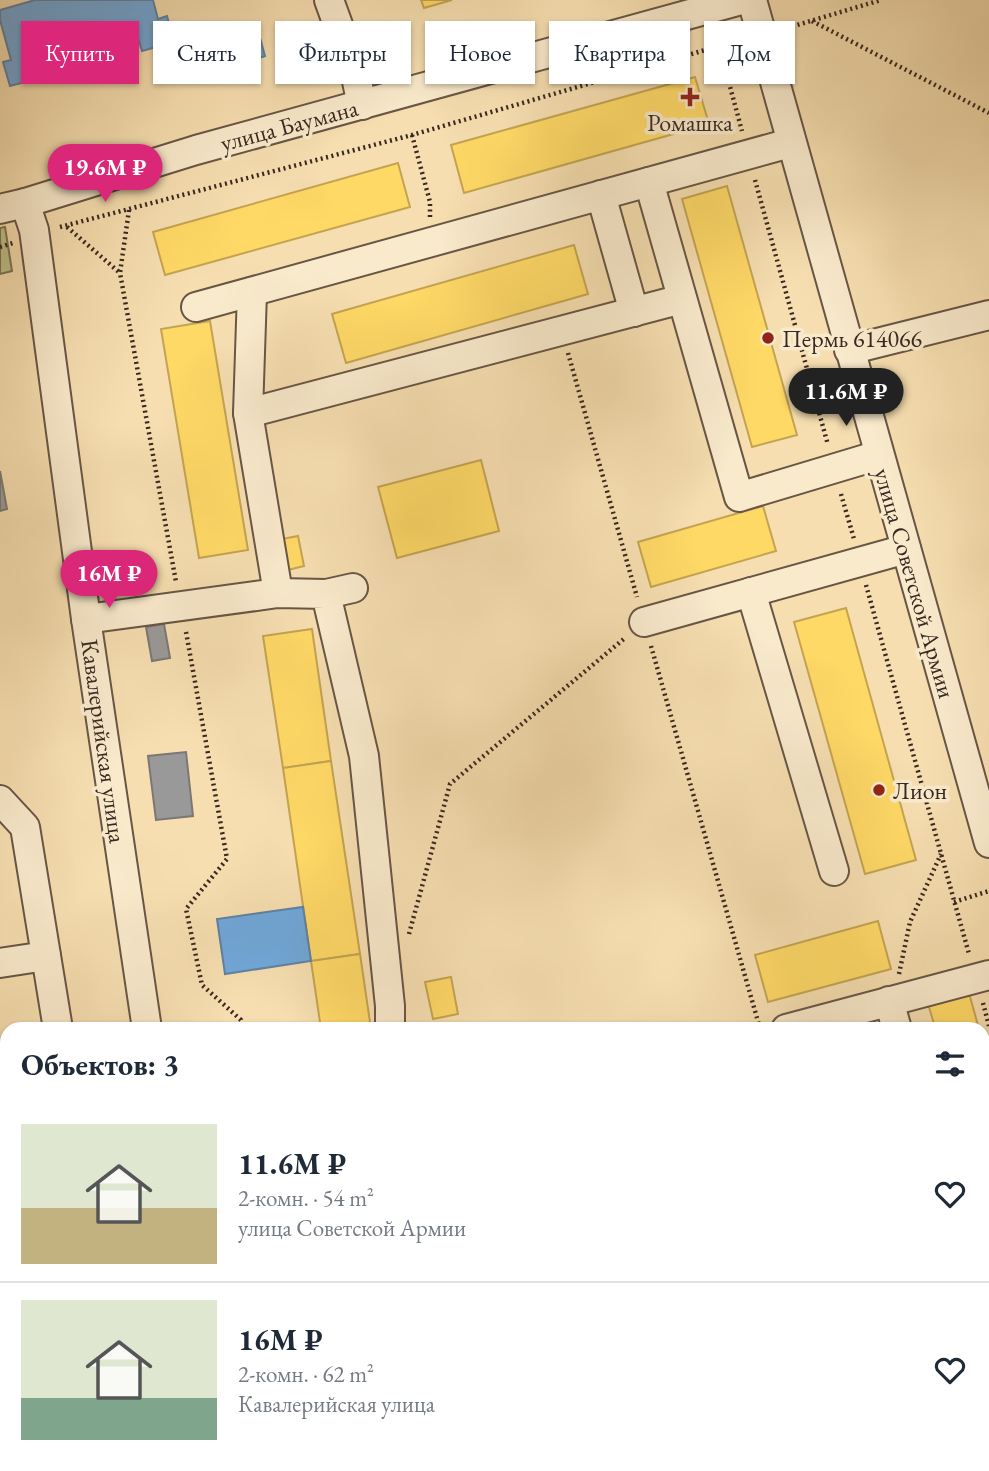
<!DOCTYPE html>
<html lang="ru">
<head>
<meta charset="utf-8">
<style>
  body { margin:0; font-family:"EB Garamond",serif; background:#f2f2f3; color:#1f2937; height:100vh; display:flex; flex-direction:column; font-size:26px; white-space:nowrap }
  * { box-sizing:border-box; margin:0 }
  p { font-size:23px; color:#747a83 }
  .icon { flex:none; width:38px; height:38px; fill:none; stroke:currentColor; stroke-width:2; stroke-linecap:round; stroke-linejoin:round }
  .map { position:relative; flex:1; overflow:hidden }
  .details { position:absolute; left:0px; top:1022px; width:990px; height:450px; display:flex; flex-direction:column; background:#fff; border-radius:21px 21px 0 0; box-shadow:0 2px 5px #0004 }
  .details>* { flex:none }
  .banner { position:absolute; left:21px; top:21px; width:948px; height:63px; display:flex; gap:14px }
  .price { position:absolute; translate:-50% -60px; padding:0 16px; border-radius:24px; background:#db2777; color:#fff; font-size:23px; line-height:46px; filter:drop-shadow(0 2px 4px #0008) }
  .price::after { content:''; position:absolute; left:50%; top:42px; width:21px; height:16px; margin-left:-10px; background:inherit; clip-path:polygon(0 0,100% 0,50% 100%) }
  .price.current { background:#222; color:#fff }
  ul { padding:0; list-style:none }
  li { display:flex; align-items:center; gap:21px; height:175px; padding:0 21px }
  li+li { border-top:2px solid #e0e1e3 }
  li span { display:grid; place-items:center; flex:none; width:196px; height:140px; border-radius:0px; color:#555 }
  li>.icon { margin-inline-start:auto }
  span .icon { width:84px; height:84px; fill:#fffc; stroke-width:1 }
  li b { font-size:30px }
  h2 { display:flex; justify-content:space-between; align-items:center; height:84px; padding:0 21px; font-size:30px }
  .pill { padding:0 24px; border-radius:0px; background:#fff; box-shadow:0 2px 5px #0004; font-size:24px; line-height:63px }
  .pill.current { background:#db2777; color:#fff }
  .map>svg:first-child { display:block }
  .green { fill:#bec18a; stroke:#7c7456; stroke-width:2 }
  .homes { fill:#ffd966; stroke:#c4a451; stroke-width:2 }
  .schools { fill:#6fa8dc; stroke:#5f82a4; stroke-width:2 }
  .industry { fill:#999; stroke:#7c7775; stroke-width:2 }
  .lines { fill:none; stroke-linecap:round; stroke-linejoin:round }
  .minor-tunnel { stroke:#d0ba93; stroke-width:28; stroke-dasharray:28 14; stroke-linecap:butt }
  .minor-casing { stroke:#685645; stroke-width:32 }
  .path { stroke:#392821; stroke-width:4.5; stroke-dasharray:2 3.5; stroke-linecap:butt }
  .minor { stroke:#f9eacc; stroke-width:28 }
  .poi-dot { fill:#8f2418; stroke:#f9eacc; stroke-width:2.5 }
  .labels { text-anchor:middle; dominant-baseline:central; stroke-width:7; stroke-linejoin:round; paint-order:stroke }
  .poi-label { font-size:24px; fill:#392821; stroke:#f9eacc; text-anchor:start }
  .street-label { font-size:24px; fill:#392821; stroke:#f9eacc }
</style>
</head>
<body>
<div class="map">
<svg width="989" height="1471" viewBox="0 0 989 1471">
  <rect width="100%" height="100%" fill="#f6deb0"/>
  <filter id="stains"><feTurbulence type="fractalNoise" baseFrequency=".00286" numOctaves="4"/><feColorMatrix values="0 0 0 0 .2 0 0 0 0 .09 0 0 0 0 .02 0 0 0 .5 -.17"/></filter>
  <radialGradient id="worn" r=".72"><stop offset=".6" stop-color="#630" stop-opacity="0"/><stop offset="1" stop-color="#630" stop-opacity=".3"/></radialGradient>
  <g class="green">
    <path d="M 5,227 L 12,271 L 0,274 L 0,228 Z"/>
    <path d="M 989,1384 L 989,1459 L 984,1460 L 984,1385 Z"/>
    <path d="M 523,1465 L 903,1465 L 865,1471 L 473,1471 Z"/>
  </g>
  <g class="homes">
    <path d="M 421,0 L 452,0 L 424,8 Z"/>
    <path d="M 695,77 L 709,124 L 464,193 L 451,145 Z"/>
    <path d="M 398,163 L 410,207 L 165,275 L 153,232 Z"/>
    <path d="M 727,186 L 797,435 L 752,447 L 682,199 Z"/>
    <path d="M 574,245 L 588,294 L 346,363 L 332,314 Z"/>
    <path d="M 210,321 L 248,550 L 199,558 L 161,329 Z"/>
    <path d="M 481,460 L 499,531 L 397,558 L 378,487 Z"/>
    <path d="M 763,506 L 776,551 L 651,587 L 638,542 Z"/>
    <path d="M 298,536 L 304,566 L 288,570 L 282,539 Z"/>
    <path d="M 846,608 L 916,860 L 865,874 L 794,622 Z"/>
    <path d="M 312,629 L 331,761 L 283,768 L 263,636 Z"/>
    <path d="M 331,761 L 360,954 L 311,961 L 283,768 Z"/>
    <path d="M 878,921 L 891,969 L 768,1002 L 755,955 Z"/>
    <path d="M 360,954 L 371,1029 L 321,1029 L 311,961 Z"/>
    <path d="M 451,977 L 458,1014 L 433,1019 L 425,982 Z"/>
    <path d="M 969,993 L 979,1029 L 927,1029 L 935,1027 L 928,1004 Z"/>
    <path d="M 984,1045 L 989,1065 L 989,1307 L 987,1308 L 984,1297 Z"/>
  </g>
  <g class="schools">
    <path d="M 35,0 L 153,0 L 158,19 L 167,16 L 174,42 L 142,51 L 134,25 L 33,54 L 40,78 L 10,86 L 3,62 L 11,60 L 0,20 L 0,10 Z"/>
    <path d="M 256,23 L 265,56 L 239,64 L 230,30 Z"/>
    <path d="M 303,907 L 311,961 L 225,974 L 217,919 Z"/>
  </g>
  <g class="industry">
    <path d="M 0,471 L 7,509 L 0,511 Z"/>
    <path d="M 164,624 L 170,658 L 152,661 L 146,627 Z"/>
    <path d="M 186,752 L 193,816 L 156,820 L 148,756 Z"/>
    <path d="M 0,1153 L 7,1198 L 7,1465 L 49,1465 L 50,1471 L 0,1471 Z"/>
  </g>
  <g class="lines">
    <path class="minor-tunnel" d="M 0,1388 L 7,1387"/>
    <defs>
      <g id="minor">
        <path d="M 329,0 L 355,72 L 362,105"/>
        <path d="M 752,0 L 989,843"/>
        <path d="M 649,182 L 739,497 L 879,455"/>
        <path d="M 601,195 L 634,312"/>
        <path d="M 25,203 L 34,230 L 86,619 L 147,1029"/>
        <path d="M 0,209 L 25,203 L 196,150 L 741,0"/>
        <path d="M 252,292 L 248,413 L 278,593"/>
        <path d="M 196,307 L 790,143"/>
        <path d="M 849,350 L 989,315"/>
        <path d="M 248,413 L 682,299"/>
        <path d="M 751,592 L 834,871"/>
        <path d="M 326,594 L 353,588"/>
        <path d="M 86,619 L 278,593 L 326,594 L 364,756 L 390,1006 L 390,1029"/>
        <path d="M 644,622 L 906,549"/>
        <path d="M 0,800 L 25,827 L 58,1029"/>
        <path d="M 0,963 L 46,956"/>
        <path d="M 889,1001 L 897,1029"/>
        <path d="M 786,1029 L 989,975"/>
        <path d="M 984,1366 L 989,1362"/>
        <path d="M 212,1465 L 213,1471"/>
        <path d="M 401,1471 L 436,1465"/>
      </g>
    </defs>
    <use href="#minor" class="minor-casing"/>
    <g class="path">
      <path d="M 812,21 L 989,113"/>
      <path d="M 787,28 L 881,0"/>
      <path d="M 412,135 L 430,202 L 430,217"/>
      <path d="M 755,180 L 828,445"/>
      <path d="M 129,210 L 120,273 L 176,582"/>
      <path d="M 60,227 L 412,135 L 719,46 L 742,131"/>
      <path d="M 67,227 L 120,273"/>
      <path d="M 0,247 L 13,243"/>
      <path d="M 568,353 L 637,597"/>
      <path d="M 841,494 L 854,539"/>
      <path d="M 866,585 L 969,954"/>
      <path d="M 186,632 L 227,859 L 186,909 L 202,985 L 241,1020 L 243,1029"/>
      <path d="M 651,646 L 759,1025"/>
      <path d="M 954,902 L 989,891"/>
      <path d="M 409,934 L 450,784 L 625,638"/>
      <path d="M 899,974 L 910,922 L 941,854"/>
      <path d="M 983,1003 L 989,1026"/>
      <path d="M 984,1413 L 989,1412"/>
      <path d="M 296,1471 L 346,1465"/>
      <path d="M 651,1471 L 686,1465"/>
    </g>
    <use href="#minor" class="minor"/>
  </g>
  <g class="poi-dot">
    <path d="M686.5 86.5h7v7h7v7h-7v7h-7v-7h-7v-7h7z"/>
    <circle cx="768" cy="338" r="7"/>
    <circle cx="879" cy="790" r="7"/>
  </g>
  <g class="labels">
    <g class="poi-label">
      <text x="690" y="122" text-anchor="middle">Ромашка</text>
      <text x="782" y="338">Пермь 614066</text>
      <text x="893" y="790">Лион</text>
    </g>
    <g class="street-label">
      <text transform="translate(289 125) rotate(-15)">улица Баумана</text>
      <text transform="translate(915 583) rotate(74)">улица Советской Армии</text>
      <text transform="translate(104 741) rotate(82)">Кавалерийская улица</text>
    </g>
  </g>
  <rect width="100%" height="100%" filter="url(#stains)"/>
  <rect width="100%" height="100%" fill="url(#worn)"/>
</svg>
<b class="price" style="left:105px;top:204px">19.6M ₽</b>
<b class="price current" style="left:846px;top:428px">11.6M ₽</b>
<b class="price" style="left:109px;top:610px">16M ₽</b>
<div class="banner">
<a class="pill current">Купить</a>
<a class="pill">Снять</a>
<a class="pill">Фильтры</a>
<a class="pill">Новое</a>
<a class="pill">Квартира</a>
<a class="pill">Дом</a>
</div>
<section class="details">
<h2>Объектов: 3<svg class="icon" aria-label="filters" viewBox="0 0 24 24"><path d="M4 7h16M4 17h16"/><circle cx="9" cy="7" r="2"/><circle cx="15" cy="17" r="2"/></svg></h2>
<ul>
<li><span style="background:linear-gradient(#dfe7d0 60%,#c2b280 0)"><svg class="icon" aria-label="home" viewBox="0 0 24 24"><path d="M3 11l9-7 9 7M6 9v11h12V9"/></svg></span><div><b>11.6M ₽</b><p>2-комн. · 54 m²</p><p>улица Советской Армии</p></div><svg class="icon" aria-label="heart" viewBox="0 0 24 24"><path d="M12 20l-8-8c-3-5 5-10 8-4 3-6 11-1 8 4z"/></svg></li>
<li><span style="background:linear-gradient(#dfe7d0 70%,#7fa58c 0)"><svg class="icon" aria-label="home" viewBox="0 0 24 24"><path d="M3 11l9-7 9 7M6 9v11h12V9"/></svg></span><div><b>16M ₽</b><p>2-комн. · 62 m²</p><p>Кавалерийская улица</p></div><svg class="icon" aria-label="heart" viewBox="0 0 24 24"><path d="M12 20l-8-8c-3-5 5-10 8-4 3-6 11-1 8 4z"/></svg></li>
</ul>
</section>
</div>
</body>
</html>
